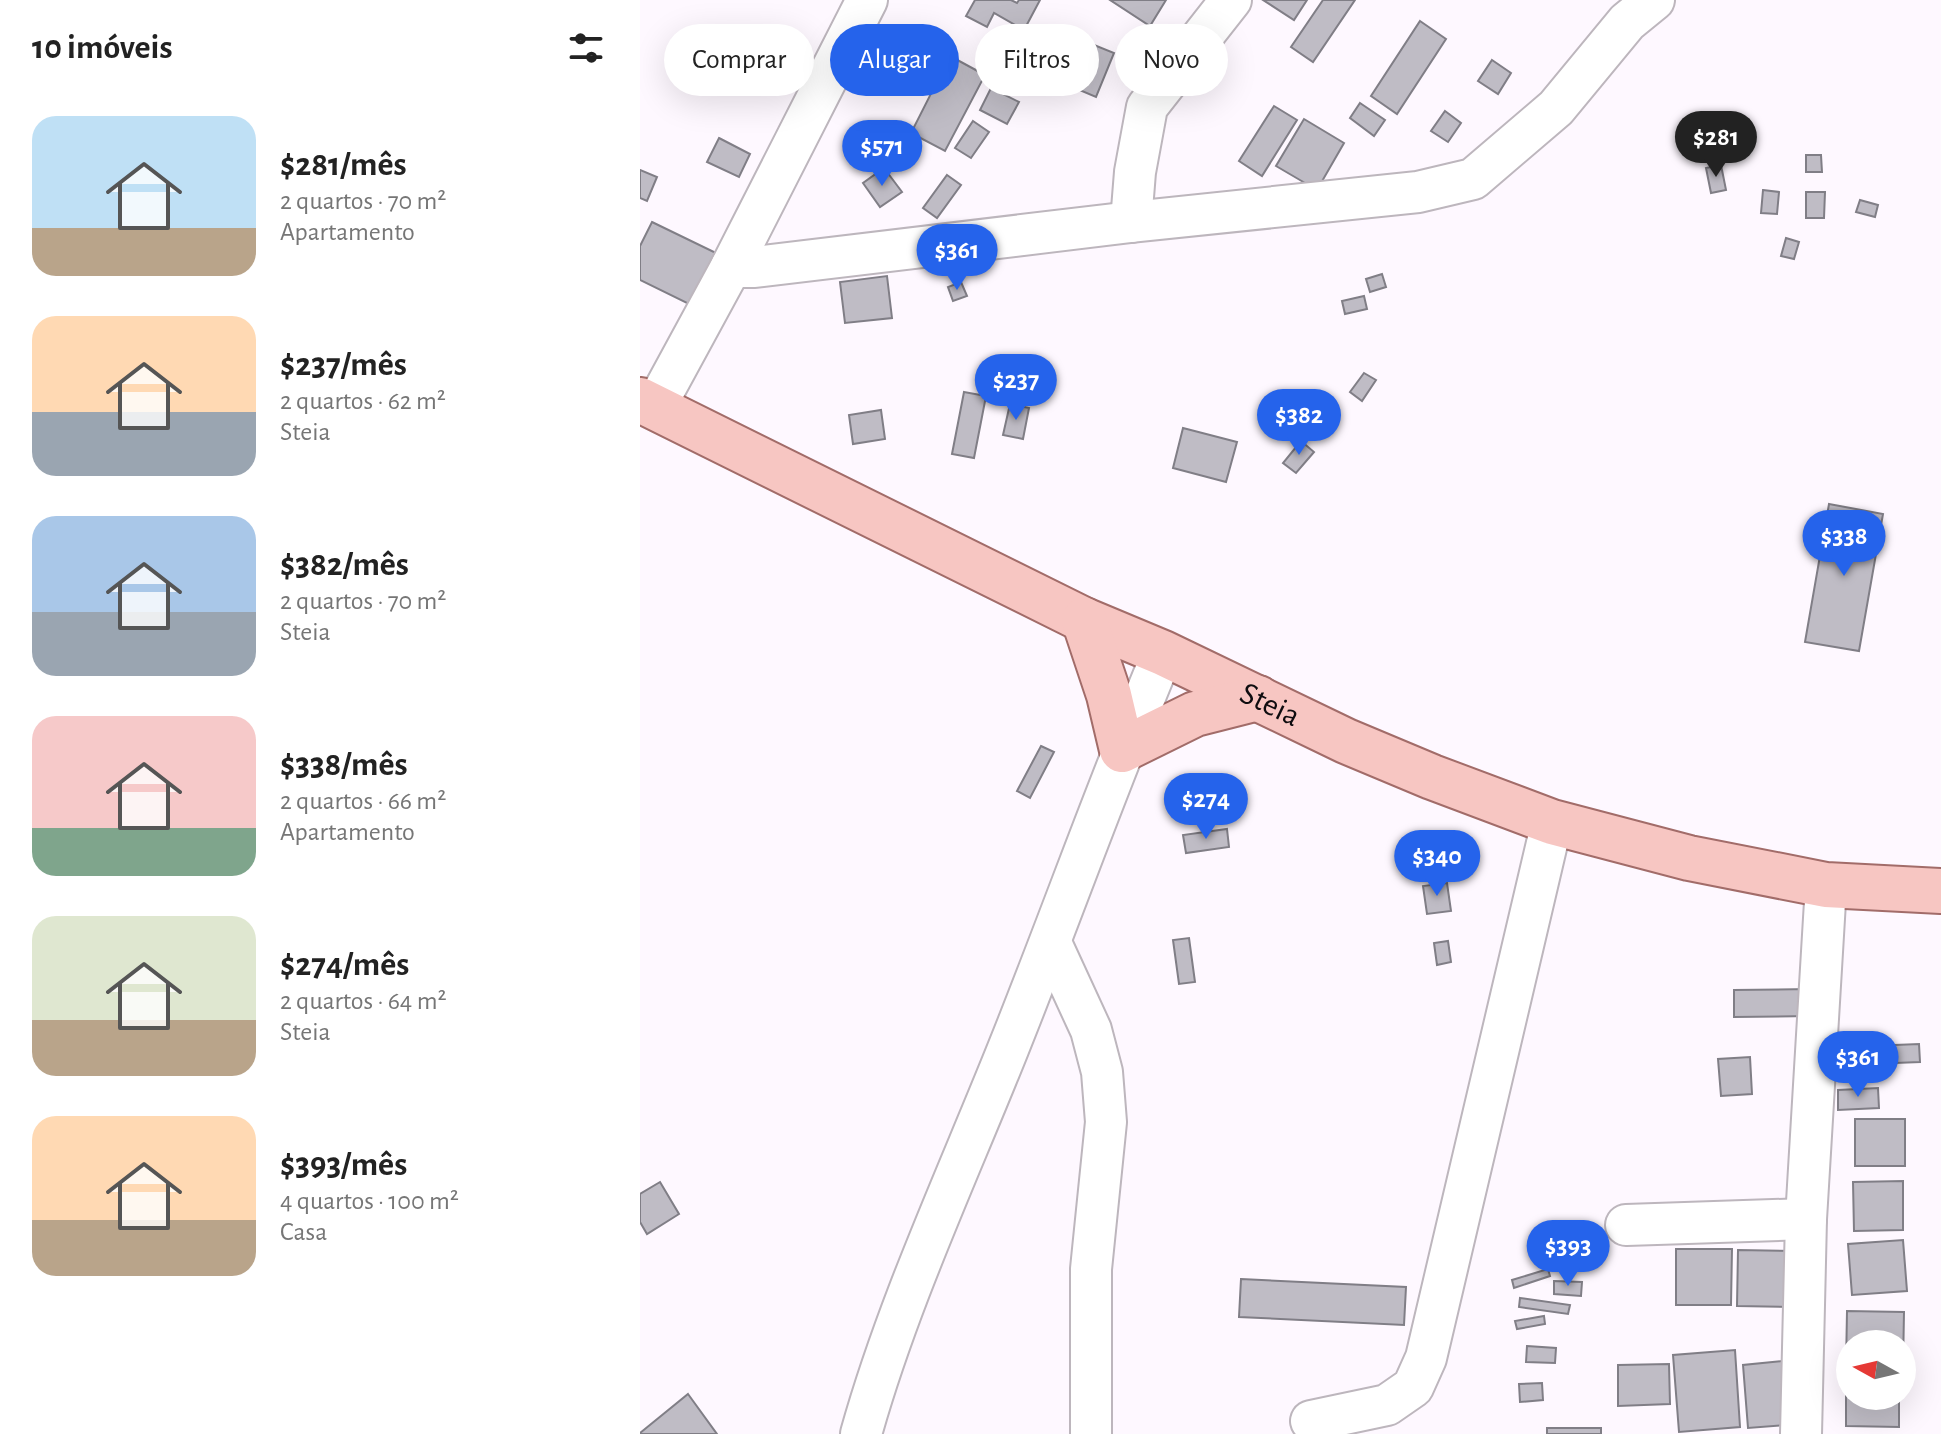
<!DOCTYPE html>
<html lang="pt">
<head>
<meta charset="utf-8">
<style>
  body { margin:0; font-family:"Alegreya Sans",sans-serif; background:#f2f2f2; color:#222; height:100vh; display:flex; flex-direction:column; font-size:30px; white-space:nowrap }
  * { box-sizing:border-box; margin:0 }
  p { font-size:26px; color:#767676 }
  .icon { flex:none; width:44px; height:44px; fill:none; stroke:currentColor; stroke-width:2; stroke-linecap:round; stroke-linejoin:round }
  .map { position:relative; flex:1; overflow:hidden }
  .details { display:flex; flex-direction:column; background:#fff; width:640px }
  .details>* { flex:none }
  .banner { position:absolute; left:24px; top:24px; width:760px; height:72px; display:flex; gap:16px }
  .needle { width:52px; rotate:278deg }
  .tools { position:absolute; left:1196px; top:1330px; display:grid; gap:16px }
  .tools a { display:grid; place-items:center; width:80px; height:80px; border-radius:50%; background:#fff; box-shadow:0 8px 32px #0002; font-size:40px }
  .price { position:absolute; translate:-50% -68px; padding:0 18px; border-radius:28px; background:#2563eb; color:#fff; font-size:26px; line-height:52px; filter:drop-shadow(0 2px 4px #0008) }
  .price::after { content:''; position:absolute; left:50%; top:48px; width:24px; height:18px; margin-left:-12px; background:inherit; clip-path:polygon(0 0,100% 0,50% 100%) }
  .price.current { background:#222; color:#fff }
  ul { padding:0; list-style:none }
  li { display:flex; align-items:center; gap:24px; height:200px; padding:0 32px }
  li span { display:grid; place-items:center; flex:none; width:224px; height:160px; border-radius:24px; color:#555 }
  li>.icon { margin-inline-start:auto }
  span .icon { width:96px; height:96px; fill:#fffc; stroke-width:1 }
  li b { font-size:34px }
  h2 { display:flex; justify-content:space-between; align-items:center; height:96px; padding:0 32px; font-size:34px }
  .tag { padding:0 28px; border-radius:36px; background:#fff; box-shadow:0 8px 32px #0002; font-size:28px; line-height:72px }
  .tag.current { background:#2563eb; color:#fff }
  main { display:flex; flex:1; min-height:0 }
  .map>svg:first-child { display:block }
  .building { fill:#bfbcc5; stroke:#807e86; stroke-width:2 }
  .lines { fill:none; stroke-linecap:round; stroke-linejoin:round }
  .minor-casing { stroke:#bdb6bd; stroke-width:44 }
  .major-casing { stroke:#a26c69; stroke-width:48 }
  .minor { stroke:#fff; stroke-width:40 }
  .major { stroke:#f7c6c2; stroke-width:44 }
  .labels { text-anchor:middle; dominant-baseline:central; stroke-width:6; stroke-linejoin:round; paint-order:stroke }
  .street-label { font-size:32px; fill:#0e0c0f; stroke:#fff }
</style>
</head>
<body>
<main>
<section class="details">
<h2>10 imóveis<svg class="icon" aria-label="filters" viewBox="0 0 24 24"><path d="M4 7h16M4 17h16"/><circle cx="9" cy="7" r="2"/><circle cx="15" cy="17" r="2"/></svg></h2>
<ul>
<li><span style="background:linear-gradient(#bfe0f5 70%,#b9a48a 0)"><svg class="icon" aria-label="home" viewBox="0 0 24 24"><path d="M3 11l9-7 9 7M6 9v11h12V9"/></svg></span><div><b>$281/mês</b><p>2 quartos · 70 m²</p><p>Apartamento</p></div></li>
<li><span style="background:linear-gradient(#ffd9b3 60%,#9aa5b1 0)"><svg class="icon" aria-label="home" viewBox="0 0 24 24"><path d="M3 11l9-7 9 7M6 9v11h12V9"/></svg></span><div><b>$237/mês</b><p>2 quartos · 62 m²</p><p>Steia</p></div></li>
<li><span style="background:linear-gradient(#a9c7e8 60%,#9aa5b1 0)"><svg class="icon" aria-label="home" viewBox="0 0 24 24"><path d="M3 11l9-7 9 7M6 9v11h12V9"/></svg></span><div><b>$382/mês</b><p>2 quartos · 70 m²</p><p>Steia</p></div></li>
<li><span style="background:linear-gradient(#f6c9c9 70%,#7fa58c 0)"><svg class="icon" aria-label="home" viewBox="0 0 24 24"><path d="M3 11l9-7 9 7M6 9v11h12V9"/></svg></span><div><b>$338/mês</b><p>2 quartos · 66 m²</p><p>Apartamento</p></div></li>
<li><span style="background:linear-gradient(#dfe7d0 65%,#b9a48a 0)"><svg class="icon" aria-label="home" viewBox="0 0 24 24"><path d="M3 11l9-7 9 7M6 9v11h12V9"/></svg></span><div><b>$274/mês</b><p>2 quartos · 64 m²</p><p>Steia</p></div></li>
<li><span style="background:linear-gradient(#ffd9b3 65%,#b9a48a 0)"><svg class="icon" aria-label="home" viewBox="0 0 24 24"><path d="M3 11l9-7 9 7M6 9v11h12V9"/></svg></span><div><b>$393/mês</b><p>4 quartos · 100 m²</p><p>Casa</p></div></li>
</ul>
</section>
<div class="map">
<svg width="1301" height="1434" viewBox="0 0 1301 1434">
  <rect width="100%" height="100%" fill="#fef8ff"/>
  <g class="building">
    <path d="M 335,0 L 371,0 L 377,3 L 379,0 L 400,0 L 384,30 L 354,13 L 347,27 L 326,16 Z"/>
    <path d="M 470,0 L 526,0 L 510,26 Z"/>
    <path d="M 623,0 L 667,0 L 654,20 Z"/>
    <path d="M 683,0 L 715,0 L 673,62 L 651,47 Z"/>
    <path d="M 780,21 L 806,39 L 757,114 L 731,96 Z"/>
    <path d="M 422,32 L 474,53 L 456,97 L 404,75 Z"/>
    <path d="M 123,37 L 136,44 L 125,66 L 113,59 Z"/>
    <path d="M 141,44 L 156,51 L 144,77 L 129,70 Z"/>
    <path d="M 310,56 L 345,75 L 305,151 L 271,133 Z"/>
    <path d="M 852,60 L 871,73 L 858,94 L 838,81 Z"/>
    <path d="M 351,88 L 379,102 L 367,124 L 340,110 Z"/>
    <path d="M 720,103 L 745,120 L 734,136 L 710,118 Z"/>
    <path d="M 634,106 L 657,120 L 622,176 L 599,161 Z"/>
    <path d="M 805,111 L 821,123 L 808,142 L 791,131 Z"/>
    <path d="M 664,119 L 704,143 L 677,190 L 636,166 Z"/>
    <path d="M 333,121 L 349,132 L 331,158 L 315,148 Z"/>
    <path d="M 79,138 L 110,154 L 99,177 L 67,162 Z"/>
    <path d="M 1166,155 L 1181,155 L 1182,172 L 1166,172 Z"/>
    <path d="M 1081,165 L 1086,190 L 1071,193 L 1066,168 Z"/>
    <path d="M 244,168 L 262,192 L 240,207 L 223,183 Z"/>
    <path d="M 0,170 L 17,177 L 7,201 L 0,198 Z"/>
    <path d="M 307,175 L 321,185 L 297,218 L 283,208 Z"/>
    <path d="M 1123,190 L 1139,192 L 1137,214 L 1121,213 Z"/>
    <path d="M 1166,192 L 1185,192 L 1184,218 L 1166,218 Z"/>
    <path d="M 1220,200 L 1238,205 L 1235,217 L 1216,212 Z"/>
    <path d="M 12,222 L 76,253 L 51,305 L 0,280 L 0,246 Z"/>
    <path d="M 1146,238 L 1159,242 L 1154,259 L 1141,256 Z"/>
    <path d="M 742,274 L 746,287 L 730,292 L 726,279 Z"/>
    <path d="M 247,276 L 252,318 L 205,323 L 200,282 Z"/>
    <path d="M 321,282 L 327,296 L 313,301 L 308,287 Z"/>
    <path d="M 724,296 L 727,309 L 705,314 L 702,301 Z"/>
    <path d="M 724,373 L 736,380 L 722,401 L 710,392 Z"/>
    <path d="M 324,392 L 346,396 L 334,458 L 312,454 Z"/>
    <path d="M 370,404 L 389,408 L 383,439 L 363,435 Z"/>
    <path d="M 241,410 L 245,439 L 213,444 L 209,415 Z"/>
    <path d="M 543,428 L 597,442 L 586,482 L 533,468 Z"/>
    <path d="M 661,441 L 674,452 L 656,473 L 643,463 Z"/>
    <path d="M 1189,504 L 1243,514 L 1219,651 L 1165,642 Z"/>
    <path d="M 401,746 L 414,752 L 390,798 L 377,791 Z"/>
    <path d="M 587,829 L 589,847 L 546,853 L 543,835 Z"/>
    <path d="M 807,883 L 811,911 L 787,914 L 783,886 Z"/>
    <path d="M 549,938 L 555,982 L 539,984 L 533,940 Z"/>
    <path d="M 808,941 L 811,962 L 797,965 L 794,943 Z"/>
    <path d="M 1170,989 L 1170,1016 L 1094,1017 L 1094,990 Z"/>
    <path d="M 1279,1044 L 1280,1062 L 1255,1063 L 1255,1045 Z"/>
    <path d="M 1110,1057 L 1112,1094 L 1081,1096 L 1078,1059 Z"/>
    <path d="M 1238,1088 L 1239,1108 L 1198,1110 L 1198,1090 Z"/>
    <rect x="1215" y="1119" width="50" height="47"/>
    <path d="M 1263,1181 L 1263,1230 L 1214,1231 L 1213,1182 Z"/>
    <path d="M 20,1182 L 39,1214 L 7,1234 L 0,1222 L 0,1194 Z"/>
    <path d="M 1263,1240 L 1267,1291 L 1212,1295 L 1208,1244 Z"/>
    <rect x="909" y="1249" width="16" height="17"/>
    <path d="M 1036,1249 L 1092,1249 L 1091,1305 L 1036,1305 Z"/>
    <path d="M 1098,1250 L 1159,1251 L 1157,1307 L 1097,1306 Z"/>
    <path d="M 908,1269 L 910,1276 L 874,1288 L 872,1280 Z"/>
    <path d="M 601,1279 L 766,1287 L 764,1325 L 599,1317 Z"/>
    <path d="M 914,1281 L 942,1282 L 941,1296 L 914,1294 Z"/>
    <path d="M 880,1298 L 930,1305 L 928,1314 L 879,1307 Z"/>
    <path d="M 1207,1311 L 1264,1312 L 1263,1368 L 1262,1344 L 1210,1344 L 1210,1367 L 1206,1367 Z"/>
    <path d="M 904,1316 L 905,1324 L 877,1329 L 875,1321 Z"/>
    <path d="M 887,1346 L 916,1348 L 915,1363 L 886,1362 Z"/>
    <path d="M 1095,1350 L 1100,1427 L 1039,1432 L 1033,1355 Z"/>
    <path d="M 1152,1360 L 1158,1424 L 1108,1428 L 1103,1365 Z"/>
    <path d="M 1029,1364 L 1030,1404 L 978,1406 L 978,1365 Z"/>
    <path d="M 1206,1377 L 1210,1377 L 1210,1396 L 1259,1396 L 1259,1427 L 1206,1426 Z"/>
    <path d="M 902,1383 L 903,1400 L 880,1402 L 879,1384 Z"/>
    <path d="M 48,1394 L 77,1434 L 0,1434 L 0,1433 Z"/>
    <rect x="907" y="1428" width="54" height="6"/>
  </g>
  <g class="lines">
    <defs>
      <g id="minor">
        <path d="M 491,222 L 495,172 L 507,107 L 591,0"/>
        <path d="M 91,267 L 227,0"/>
        <path d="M 15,407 L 91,267 L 115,267 L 491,222 L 778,192 L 833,179 L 916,108 L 987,22 L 1014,0"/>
        <path d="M 411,943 L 451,1030 L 462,1072 L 466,1122 L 451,1269 L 451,1434"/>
        <path d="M 986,1225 L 1166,1219"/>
        <path d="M 671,1421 L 747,1405 L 773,1387 L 786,1358 L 912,822"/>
        <path d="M 221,1434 C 257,1305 318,1174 368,1049 C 421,917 468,783 523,653"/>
        <path d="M 1161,1434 L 1166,1219 L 1186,885"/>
      </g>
      <g id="major">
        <path id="s1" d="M 0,400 L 444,620 L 523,653 L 706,741 L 792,777 L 912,822 L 1049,858 L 1186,885 L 1301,891"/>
        <path d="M 444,620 L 469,695 L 482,750 L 555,714 L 618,698"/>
      </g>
    </defs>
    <use href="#minor" class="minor-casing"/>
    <use href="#major" class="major-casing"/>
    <use href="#minor" class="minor"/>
    <use href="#major" class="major"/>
  </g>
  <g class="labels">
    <g class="street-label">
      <text stroke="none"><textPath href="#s1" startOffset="700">Steia</textPath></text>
    </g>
  </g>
</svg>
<div class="tools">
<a><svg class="needle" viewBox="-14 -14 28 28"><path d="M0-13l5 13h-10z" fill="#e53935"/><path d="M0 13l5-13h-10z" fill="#767676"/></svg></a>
</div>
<b class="price current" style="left:1076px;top:179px">$281</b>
<b class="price" style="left:242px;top:188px">$571</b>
<b class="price" style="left:317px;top:292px">$361</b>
<b class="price" style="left:376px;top:422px">$237</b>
<b class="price" style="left:659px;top:457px">$382</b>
<b class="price" style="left:1204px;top:578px">$338</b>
<b class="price" style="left:566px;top:841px">$274</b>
<b class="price" style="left:797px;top:898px">$340</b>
<b class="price" style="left:1218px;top:1099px">$361</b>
<b class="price" style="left:928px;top:1288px">$393</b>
<div class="banner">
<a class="tag">Comprar</a>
<a class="tag current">Alugar</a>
<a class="tag">Filtros</a>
<a class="tag">Novo</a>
</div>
</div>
</main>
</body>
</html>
